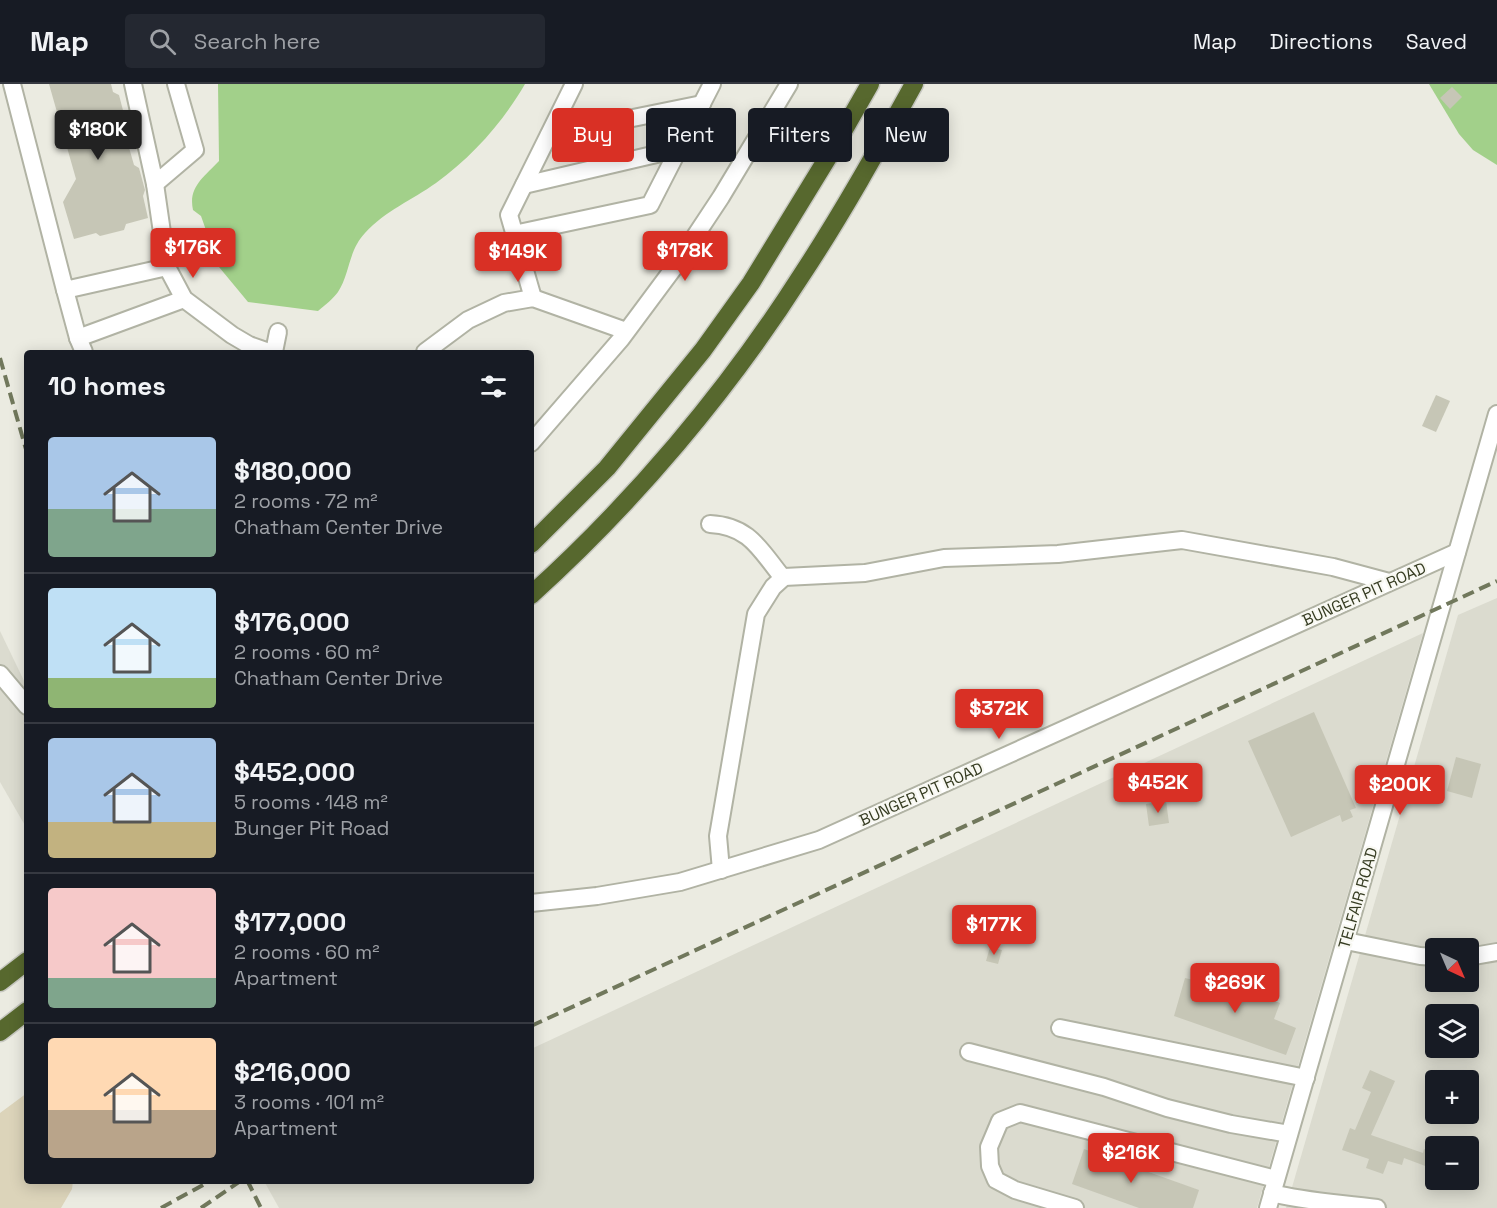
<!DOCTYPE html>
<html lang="en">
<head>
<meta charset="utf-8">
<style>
  body { margin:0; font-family:"Space Grotesk",sans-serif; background:#242831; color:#f1f3f6; height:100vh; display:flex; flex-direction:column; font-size:22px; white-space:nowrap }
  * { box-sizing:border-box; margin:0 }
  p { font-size:20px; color:#9ea1a6 }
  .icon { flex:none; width:33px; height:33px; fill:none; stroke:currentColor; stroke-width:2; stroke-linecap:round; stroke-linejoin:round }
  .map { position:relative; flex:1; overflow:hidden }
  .side { position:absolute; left:24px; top:266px; width:510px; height:834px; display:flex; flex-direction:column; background:#171b24; border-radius:6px; box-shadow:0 3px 15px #0003 }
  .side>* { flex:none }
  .banner { position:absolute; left:552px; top:24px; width:570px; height:54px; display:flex; gap:12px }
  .needle { width:39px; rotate:136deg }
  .tools { position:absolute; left:1425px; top:854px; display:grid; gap:12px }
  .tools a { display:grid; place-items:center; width:54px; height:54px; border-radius:6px; background:#171b24; box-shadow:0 3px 15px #0003; font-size:30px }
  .price { position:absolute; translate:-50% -51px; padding:0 14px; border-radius:6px; background:#d93025; color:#fff; font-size:20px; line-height:39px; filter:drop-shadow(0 2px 3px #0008) }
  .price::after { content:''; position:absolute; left:50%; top:36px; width:18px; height:14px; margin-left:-9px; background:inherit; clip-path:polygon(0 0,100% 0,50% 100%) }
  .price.on { background:#222; color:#fff }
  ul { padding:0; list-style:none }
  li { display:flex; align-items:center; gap:18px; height:150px; padding:0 24px }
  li+li { border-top:2px solid #363941 }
  li span { display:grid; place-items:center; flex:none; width:168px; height:120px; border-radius:6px; color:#555 }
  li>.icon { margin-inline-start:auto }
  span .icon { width:72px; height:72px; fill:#fffc; stroke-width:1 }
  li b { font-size:26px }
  h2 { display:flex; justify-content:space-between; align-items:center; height:72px; padding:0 24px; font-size:26px }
  .tag { padding:0 21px; border-radius:6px; background:#171b24; box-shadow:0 3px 15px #0003; font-size:21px; line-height:54px }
  .tag.on { background:#d93025; color:#fff }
  header { display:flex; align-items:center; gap:36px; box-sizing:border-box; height:84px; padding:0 30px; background:#171b24; border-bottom:2px solid #363941 }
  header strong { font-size:28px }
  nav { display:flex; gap:33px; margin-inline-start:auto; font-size:21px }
  .search { width:420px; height:54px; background:#242831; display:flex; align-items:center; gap:15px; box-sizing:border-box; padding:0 21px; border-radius:6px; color:#9ea1a6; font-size:22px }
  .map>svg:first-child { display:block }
  .built { fill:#dbdbcf; fill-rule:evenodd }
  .green { fill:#dcd4ba }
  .water { fill:#a2d08a }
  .building { fill:#c6c6b6 }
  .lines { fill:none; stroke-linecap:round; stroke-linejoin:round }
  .minor-casing { stroke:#b1b3a4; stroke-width:20 }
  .highway-casing { stroke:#c7c8c1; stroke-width:21 }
  .minor { stroke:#fff; stroke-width:16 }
  .highway { stroke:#57682e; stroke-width:18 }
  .rail { stroke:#71785c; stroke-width:4; stroke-dasharray:12 6; stroke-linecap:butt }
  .labels { text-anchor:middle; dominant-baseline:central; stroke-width:4.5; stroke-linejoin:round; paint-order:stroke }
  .street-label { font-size:16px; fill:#363c22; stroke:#f8f8f2 }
</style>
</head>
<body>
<header>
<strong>Map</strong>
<div class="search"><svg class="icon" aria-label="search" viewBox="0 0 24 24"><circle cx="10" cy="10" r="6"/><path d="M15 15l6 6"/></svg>Search here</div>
<nav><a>Map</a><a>Directions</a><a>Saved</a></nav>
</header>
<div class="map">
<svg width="1497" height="1124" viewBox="0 0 1497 1124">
  <rect width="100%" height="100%" fill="#ebebe1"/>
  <g class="built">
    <path d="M 1497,514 L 1497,1124 L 1286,1124 L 1458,531 ZM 1436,864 L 1468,864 L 1468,897 L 1436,897 ZM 1436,930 L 1468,930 L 1468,963 L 1436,963 ZM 1436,996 L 1468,996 L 1468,1029 L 1436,1029 ZM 1436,1062 L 1468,1062 L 1468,1095 L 1436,1095 Z"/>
    <path d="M 0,547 L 27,603 L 27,745 L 0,698 Z"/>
    <path d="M 1423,549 L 1257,1124 L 279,1124 L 264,1097 L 531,1096 L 531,965 Z"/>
  </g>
  <path class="green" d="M 27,1009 L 27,1096 L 73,1097 L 72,1105 L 61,1124 L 0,1124 L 0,1029 Z"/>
  <g class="water">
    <path d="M 218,0 L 525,0 C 503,38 472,73 436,99 C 412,116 385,127 365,149 C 348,167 350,190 338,208 C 333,215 325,221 318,227 L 248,218 L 219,183 L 201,132 L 193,126 C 188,103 204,93 219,77 Z"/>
    <path d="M 1429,0 L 1497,0 L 1497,81 L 1473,66 L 1459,50 Z"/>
  </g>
  <g class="building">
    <path d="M 49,0 L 111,0 L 113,8 L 119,11 L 125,34 L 122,39 L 134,81 L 139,84 L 145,106 L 143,112 L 148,134 L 126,140 L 124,146 L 100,152 L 96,149 L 74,155 L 63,118 L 76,95 Z"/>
    <path d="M 1452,3 L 1462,13 L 1450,25 L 1440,14 Z"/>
    <path d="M 1436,311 L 1450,317 L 1436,348 L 1422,342 Z"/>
    <path d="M 1314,628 L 1356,724 L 1350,726 L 1353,733 L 1342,738 L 1340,731 L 1291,753 L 1248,657 Z"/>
    <path d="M 1456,673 L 1481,680 L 1472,714 L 1447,707 Z"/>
    <path d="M 1166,717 L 1169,739 L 1149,742 L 1146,720 Z"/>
    <path d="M 990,863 L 1002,866 L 998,880 L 986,877 Z"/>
    <path d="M 1185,894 L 1211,900 L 1213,894 L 1280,919 L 1274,935 L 1296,944 L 1286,971 L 1174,932 Z"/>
    <path d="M 1370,986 L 1395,997 L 1371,1051 L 1423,1069 L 1424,1065 L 1436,1069 L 1436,1086 L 1404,1074 L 1402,1081 L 1388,1077 L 1383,1090 L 1366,1084 L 1369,1075 L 1342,1066 L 1350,1044 L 1355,1046 L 1371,1008 L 1362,1004 Z"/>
    <path d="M 1084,1065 L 1199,1106 L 1193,1124 L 1139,1124 L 1072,1100 Z"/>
  </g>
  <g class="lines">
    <defs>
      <g id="minor">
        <path d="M 12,0 L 65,206 L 167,183"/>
        <path d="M 133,0 L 155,100 L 167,183 L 184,215 L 232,251 L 249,261 L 269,268"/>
        <path d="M 549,51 L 702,20"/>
        <path d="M 155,100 L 195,66 L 176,0"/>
        <path d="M 524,101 L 678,65"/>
        <path d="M 514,150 L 650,121 L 712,0"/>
        <path d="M 65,206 L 78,254 L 84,268"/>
        <path d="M 533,214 L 509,131 L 574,0"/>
        <path d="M 78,254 L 184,215"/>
        <path d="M 274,268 L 278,248"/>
        <path d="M 425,268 L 468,236 L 504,219 L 533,214 L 626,247"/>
        <path d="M 531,359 L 621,255 L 676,181 L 721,113 L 789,0"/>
        <path d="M 710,440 C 750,442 760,466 783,494"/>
        <path d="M 0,590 L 27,622"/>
        <path d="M 721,786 L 718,752 L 756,530 L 773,503 L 784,493 L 865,489 L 944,474 L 1058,470 L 1182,456 L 1333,483 L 1389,498"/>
        <path d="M 531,819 L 597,812 L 680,798 L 819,756 L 1457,468"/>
        <path d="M 1346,857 L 1420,872 L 1436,873"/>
        <path d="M 1468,873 L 1497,868"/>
        <path d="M 1060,944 L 1306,994"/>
        <path d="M 969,968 L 1104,1003 L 1167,1024 L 1231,1040 L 1289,1050"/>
        <path d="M 1272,1109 C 1306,1118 1342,1119 1377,1124"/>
        <path d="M 1075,1124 L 1015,1106 L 996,1096 L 990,1082 L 989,1063 L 1000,1037 L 1020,1029 L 1276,1095"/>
        <path d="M 1268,1124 L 1497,330"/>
      </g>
      <g id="highway">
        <path d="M 531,460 L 607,384 L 703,266 L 751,199 L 830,70 L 870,0"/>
        <path d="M 531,511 C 633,419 727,308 801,192 C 842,130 878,65 914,0"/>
        <path d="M 0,898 L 27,877"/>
        <path d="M 0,948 L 27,927"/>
      </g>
    </defs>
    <use href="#minor" class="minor-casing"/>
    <use href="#highway" class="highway-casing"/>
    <use href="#minor" class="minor"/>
    <use href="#highway" class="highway"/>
    <g class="rail">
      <path d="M 0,274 L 27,369"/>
      <path d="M 531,942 L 1497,497"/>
      <path d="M 247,1096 L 261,1124"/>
      <path d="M 161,1124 L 212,1096"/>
      <path d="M 201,1124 L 242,1096"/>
    </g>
  </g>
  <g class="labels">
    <g class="street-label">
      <text transform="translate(1364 510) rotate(-24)">BUNGER PIT ROAD</text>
      <text transform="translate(921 710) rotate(-24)">BUNGER PIT ROAD</text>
      <text transform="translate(1358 814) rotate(-74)">TELFAIR ROAD</text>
    </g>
  </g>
</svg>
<div class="tools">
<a><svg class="needle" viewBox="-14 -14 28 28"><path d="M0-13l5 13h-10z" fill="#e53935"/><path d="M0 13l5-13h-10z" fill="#9ea1a6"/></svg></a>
<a><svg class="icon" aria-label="layers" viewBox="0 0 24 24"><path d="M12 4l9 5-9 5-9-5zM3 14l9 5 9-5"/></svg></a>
<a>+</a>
<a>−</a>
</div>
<b class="price on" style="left:98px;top:77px">$180K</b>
<b class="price" style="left:193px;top:195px">$176K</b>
<b class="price" style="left:685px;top:198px">$178K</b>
<b class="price" style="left:518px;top:199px">$149K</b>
<b class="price" style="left:999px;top:656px">$372K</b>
<b class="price" style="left:1158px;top:730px">$452K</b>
<b class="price" style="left:1400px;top:732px">$200K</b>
<b class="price" style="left:994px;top:872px">$177K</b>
<b class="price" style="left:1235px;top:930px">$269K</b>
<b class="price" style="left:1131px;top:1100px">$216K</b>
<div class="banner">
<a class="tag on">Buy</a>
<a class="tag">Rent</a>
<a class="tag">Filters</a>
<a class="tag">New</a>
</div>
<section class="side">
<h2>10 homes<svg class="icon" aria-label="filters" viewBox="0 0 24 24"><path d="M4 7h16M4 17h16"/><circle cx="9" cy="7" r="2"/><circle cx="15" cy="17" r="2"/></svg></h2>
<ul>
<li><span style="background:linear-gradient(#a9c7e8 60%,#7fa58c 0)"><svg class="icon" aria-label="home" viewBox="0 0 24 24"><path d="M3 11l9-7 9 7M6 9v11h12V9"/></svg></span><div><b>$180,000</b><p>2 rooms · 72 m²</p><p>Chatham Center Drive</p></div></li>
<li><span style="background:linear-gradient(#bfe0f5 75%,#8fb573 0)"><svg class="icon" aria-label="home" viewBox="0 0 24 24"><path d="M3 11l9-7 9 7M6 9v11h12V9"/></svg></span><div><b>$176,000</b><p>2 rooms · 60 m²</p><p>Chatham Center Drive</p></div></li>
<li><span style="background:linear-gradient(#a9c7e8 70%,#c2b280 0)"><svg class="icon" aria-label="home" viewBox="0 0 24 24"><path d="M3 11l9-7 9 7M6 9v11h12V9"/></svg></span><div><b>$452,000</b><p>5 rooms · 148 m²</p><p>Bunger Pit Road</p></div></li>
<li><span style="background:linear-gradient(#f6c9c9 75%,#7fa58c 0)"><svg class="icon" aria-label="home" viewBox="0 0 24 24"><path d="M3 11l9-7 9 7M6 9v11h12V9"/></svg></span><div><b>$177,000</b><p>2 rooms · 60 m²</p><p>Apartment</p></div></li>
<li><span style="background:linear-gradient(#ffd9b3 60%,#b9a48a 0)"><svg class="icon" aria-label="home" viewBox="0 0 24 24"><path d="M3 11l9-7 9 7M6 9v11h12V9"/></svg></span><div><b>$216,000</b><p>3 rooms · 101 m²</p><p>Apartment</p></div></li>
</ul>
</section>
</div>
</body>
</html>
